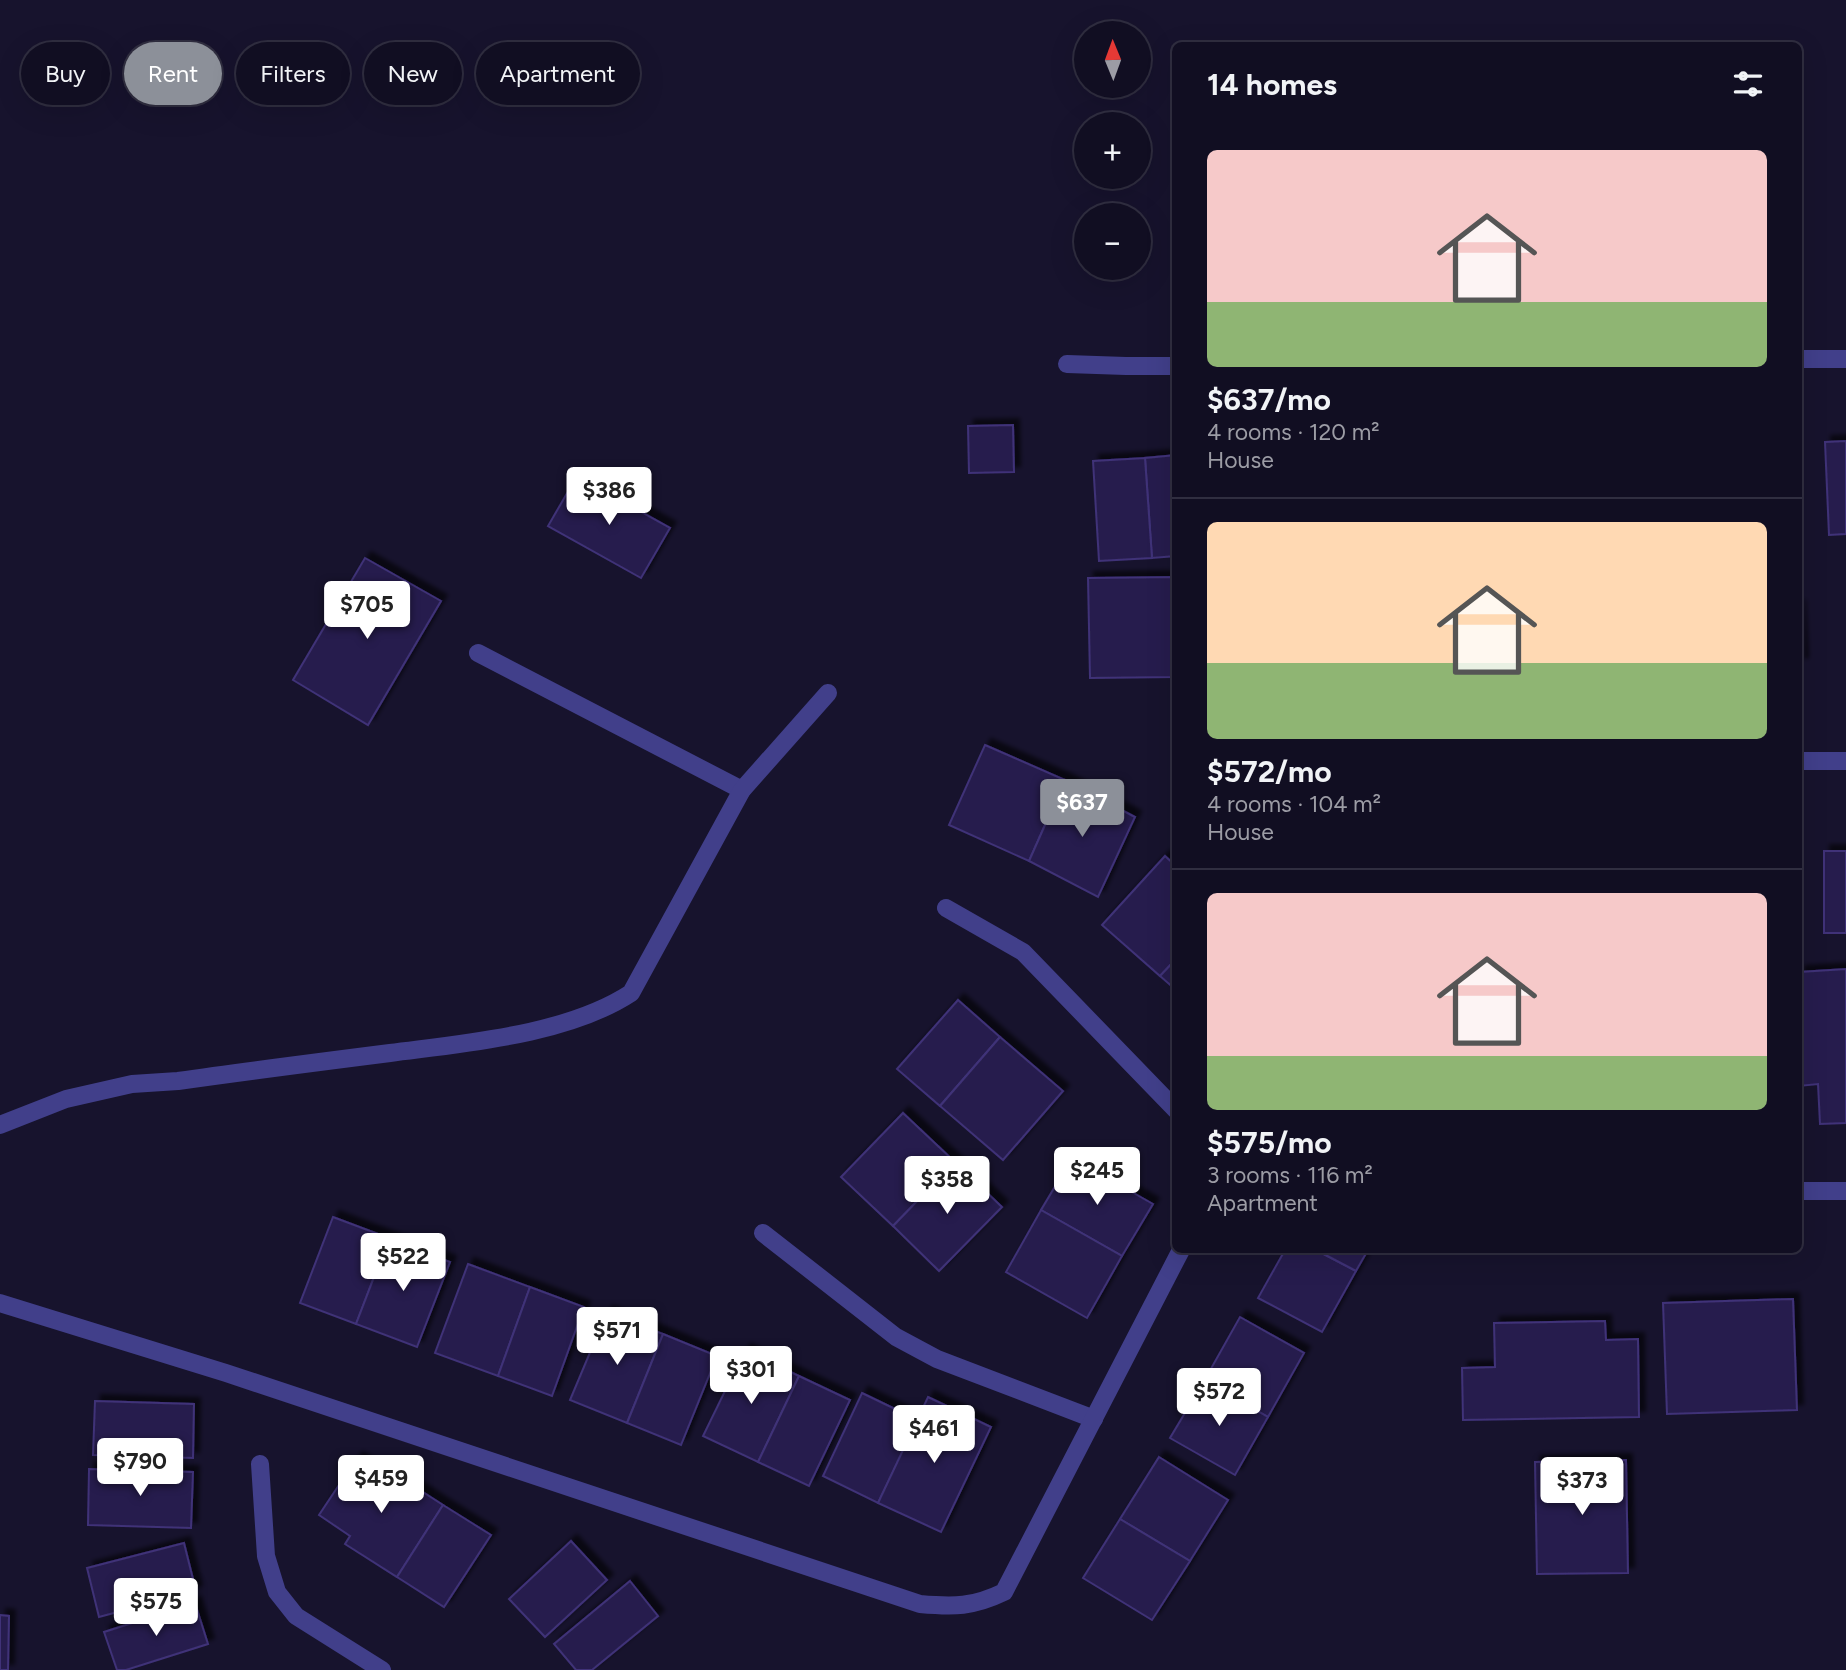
<!DOCTYPE html>
<html lang="en">
<head>
<meta charset="utf-8">
<style>
  body { margin:0; font-family:Figtree,sans-serif; background:#1e1c2f; color:#f1f3f6; height:100vh; display:flex; flex-direction:column; font-size:26px; white-space:nowrap }
  * { box-sizing:border-box; margin:0 }
  p { font-size:23px; color:#9c9ca5 }
  .icon { flex:none; width:38px; height:38px; fill:none; stroke:currentColor; stroke-width:2; stroke-linecap:round; stroke-linejoin:round }
  .map { position:relative; flex:1; overflow:hidden }
  .sheet { position:absolute; left:1172px; top:42px; width:630px; height:1211px; display:flex; flex-direction:column; background:#110e22; border-radius:10px; box-shadow:0 7px 28px #0002,0 0 0 2px #302e40 }
  .sheet>* { flex:none }
  .guide { position:absolute; left:21px; top:42px; width:665px; height:63px; display:flex; gap:14px }
  .needle { width:46px; rotate:359deg }
  .controls { position:absolute; left:1074px; top:21px; display:grid; gap:14px }
  .controls a { display:grid; place-items:center; width:77px; height:77px; border-radius:50%; background:#110e22; box-shadow:0 7px 28px #0002,0 0 0 2px #302e40; font-size:35px }
  .price { position:absolute; translate:-50% -60px; padding:0 16px; border-radius:7px; background:#fff; color:#222; font-size:23px; line-height:46px; filter:drop-shadow(0 2px 4px #0008) }
  .price::after { content:''; position:absolute; left:50%; top:42px; width:21px; height:16px; margin-left:-10px; background:inherit; clip-path:polygon(0 0,100% 0,50% 100%) }
  .price.current { background:#8c9099; color:#fff }
  ul { padding:0; list-style:none }
  li { display:grid; align-content:center; gap:14px; height:371px; padding:0 35px }
  li+li { border-top:2px solid #302e40 }
  li span { display:grid; place-items:center; height:217px; border-radius:10px; color:#555 }
  li>.icon { margin-inline-start:auto }
  span .icon { width:126px; height:126px; fill:#fffc; stroke-width:1 }
  li b { font-size:30px }
  h2 { display:flex; justify-content:space-between; align-items:center; height:84px; padding:0 35px; font-size:30px }
  .pill { padding:0 24px; border-radius:32px; background:#110e22; box-shadow:0 7px 28px #0002,0 0 0 2px #302e40; font-size:24px; line-height:63px }
  .pill.current { background:#8c9099; color:#fff }
  .map>svg:first-child { display:block }
  .building { fill:#281f4d; stroke:#3f3278; stroke-width:2; filter:url(#shadow) }
  .lines { fill:none; stroke-linecap:round; stroke-linejoin:round }
  .service { stroke:#413f8a; stroke-width:18 }
  .minor { stroke:#413f8a; stroke-width:18 }
</style>
</head>
<body>
<div class="map">
<svg width="1846" height="1670" viewBox="0 0 1846 1670">
  <defs>
    <filter id="shadow"><feDropShadow dx="6" dy="-6" stdDeviation="2" flood-color="#0009"/></filter>
  </defs>
  <rect width="100%" height="100%" fill="#17132d"/>
  <g class="building">
    <path d="M 1013,425 L 1014,472 L 969,473 L 968,426 Z"/>
    <path d="M 1846,441 L 1846,534 L 1829,535 L 1825,442 Z"/>
    <path d="M 1176,455 L 1176,556 L 1152,558 L 1145,458 Z"/>
    <path d="M 1145,458 L 1152,558 L 1099,561 L 1093,461 Z"/>
    <path d="M 577,476 L 670,528 L 641,578 L 548,526 Z"/>
    <path d="M 365,558 L 441,601 L 368,725 L 293,680 Z"/>
    <path d="M 1176,577 L 1176,677 L 1090,678 L 1088,578 Z"/>
    <path d="M 1799,605 L 1802,663 L 1799,664 Z"/>
    <path d="M 985,745 L 1065,780 L 1029,861 L 949,825 Z"/>
    <path d="M 1065,780 L 1135,817 L 1098,897 L 1029,861 Z"/>
    <rect x="1824" y="851" width="22" height="82"/>
    <path d="M 1165,856 L 1176,866 L 1176,959 L 1160,976 L 1102,925 Z"/>
    <path d="M 1176,959 L 1176,990 L 1160,976 Z"/>
    <path d="M 1846,969 L 1846,1123 L 1820,1124 L 1818,1084 L 1799,1086 L 1799,972 Z"/>
    <path d="M 958,1000 L 1000,1037 L 940,1106 L 897,1069 Z"/>
    <path d="M 1000,1037 L 1063,1091 L 1003,1160 L 940,1106 Z"/>
    <path d="M 903,1113 L 955,1162 L 893,1226 L 841,1177 Z"/>
    <path d="M 1072,1158 L 1153,1204 L 1122,1256 L 1041,1210 Z"/>
    <path d="M 955,1162 L 1002,1207 L 939,1271 L 893,1226 Z"/>
    <path d="M 1041,1210 L 1122,1256 L 1087,1318 L 1006,1272 Z"/>
    <path d="M 333,1217 L 389,1238 L 356,1324 L 300,1303 Z"/>
    <path d="M 389,1238 L 450,1262 L 417,1347 L 356,1324 Z"/>
    <path d="M 1285,1250 L 1316,1250 L 1356,1271 L 1322,1332 L 1258,1298 Z"/>
    <path d="M 1316,1250 L 1368,1250 L 1356,1271 Z"/>
    <path d="M 468,1264 L 530,1287 L 498,1376 L 435,1353 Z"/>
    <path d="M 530,1287 L 584,1307 L 552,1396 L 498,1376 Z"/>
    <path d="M 1793,1299 L 1797,1410 L 1667,1414 L 1663,1303 Z"/>
    <path d="M 607,1312 L 663,1334 L 627,1423 L 570,1400 Z"/>
    <path d="M 1240,1317 L 1304,1353 L 1268,1417 L 1204,1381 Z"/>
    <path d="M 1605,1321 L 1606,1340 L 1638,1339 L 1639,1417 L 1463,1420 L 1462,1368 L 1495,1367 L 1494,1323 Z"/>
    <path d="M 663,1334 L 717,1356 L 681,1445 L 627,1423 Z"/>
    <path d="M 745,1350 L 799,1376 L 758,1462 L 703,1436 Z"/>
    <path d="M 799,1376 L 850,1400 L 809,1486 L 758,1462 Z"/>
    <path d="M 1204,1381 L 1268,1417 L 1235,1475 L 1170,1438 Z"/>
    <path d="M 862,1393 L 918,1420 L 878,1503 L 823,1476 Z"/>
    <path d="M 928,1397 L 991,1427 L 941,1532 L 878,1503 Z"/>
    <path d="M 95,1401 L 194,1404 L 193,1458 L 93,1455 Z"/>
    <path d="M 1159,1457 L 1228,1500 L 1190,1561 L 1120,1519 Z"/>
    <path d="M 357,1458 L 388,1477 L 392,1472 L 443,1505 L 397,1577 L 345,1544 L 350,1536 L 319,1515 Z"/>
    <path d="M 1626,1460 L 1628,1573 L 1537,1574 L 1535,1462 Z"/>
    <path d="M 89,1469 L 193,1472 L 191,1528 L 88,1525 Z"/>
    <path d="M 443,1505 L 491,1535 L 444,1607 L 397,1577 Z"/>
    <path d="M 1120,1519 L 1190,1561 L 1152,1620 L 1083,1578 Z"/>
    <path d="M 571,1541 L 607,1580 L 545,1637 L 509,1599 Z"/>
    <path d="M 184,1543 L 196,1591 L 99,1617 L 87,1568 Z"/>
    <path d="M 630,1581 L 658,1616 L 592,1670 L 576,1670 L 554,1644 Z"/>
    <path d="M 195,1603 L 208,1644 L 126,1670 L 117,1670 L 104,1632 Z"/>
    <path d="M 0,1615 L 9,1616 L 8,1670 L 0,1670 Z"/>
  </g>
  <g class="lines">
    <g class="service">
      <path d="M 478,653 L 742,790"/>
      <path d="M 0,1125 L 66,1099 L 132,1084 L 178,1081 C 248,1071 319,1062 390,1053 C 465,1043 567,1035 631,993 L 742,790 L 828,693"/>
    </g>
    <g class="minor">
      <path d="M 1799,359 L 1846,359"/>
      <path d="M 1067,364 L 1126,366 L 1176,366"/>
      <path d="M 1799,761 L 1846,761"/>
      <path d="M 946,908 L 1023,952 L 1176,1110"/>
      <path d="M 1799,1191 L 1846,1191"/>
      <path d="M 763,1233 L 896,1337 L 937,1359 L 1094,1419"/>
      <path d="M 0,1303 L 226,1373 L 920,1604 C 954,1607 973,1607 1004,1592 L 1181,1250"/>
      <path d="M 260,1464 L 266,1556 L 277,1592 L 296,1616 L 382,1670"/>
    </g>
  </g>
</svg>
<div class="controls">
<a><svg class="needle" viewBox="-14 -14 28 28"><path d="M0-13l5 13h-10z" fill="#e53935"/><path d="M0 13l5-13h-10z" fill="#9c9ca5"/></svg></a>
<a>+</a>
<a>−</a>
</div>
<b class="price" style="left:609px;top:527px">$386</b>
<b class="price" style="left:367px;top:641px">$705</b>
<b class="price current" style="left:1082px;top:839px">$637</b>
<b class="price" style="left:1097px;top:1207px">$245</b>
<b class="price" style="left:947px;top:1216px">$358</b>
<b class="price" style="left:403px;top:1293px">$522</b>
<b class="price" style="left:617px;top:1367px">$571</b>
<b class="price" style="left:751px;top:1406px">$301</b>
<b class="price" style="left:1219px;top:1428px">$572</b>
<b class="price" style="left:934px;top:1465px">$461</b>
<b class="price" style="left:140px;top:1498px">$790</b>
<b class="price" style="left:381px;top:1515px">$459</b>
<b class="price" style="left:1582px;top:1517px">$373</b>
<b class="price" style="left:156px;top:1638px">$575</b>
<div class="guide">
<a class="pill">Buy</a>
<a class="pill current">Rent</a>
<a class="pill">Filters</a>
<a class="pill">New</a>
<a class="pill">Apartment</a>
</div>
<section class="sheet">
<h2>14 homes<svg class="icon" aria-label="filters" viewBox="0 0 24 24"><path d="M4 7h16M4 17h16"/><circle cx="9" cy="7" r="2"/><circle cx="15" cy="17" r="2"/></svg></h2>
<ul>
<li><span style="background:linear-gradient(#f6c9c9 70%,#8fb573 0)"><svg class="icon" aria-label="home" viewBox="0 0 24 24"><path d="M3 11l9-7 9 7M6 9v11h12V9"/></svg></span><div><b>$637/mo</b><p>4 rooms · 120 m²</p><p>House</p></div></li>
<li><span style="background:linear-gradient(#ffd9b3 65%,#8fb573 0)"><svg class="icon" aria-label="home" viewBox="0 0 24 24"><path d="M3 11l9-7 9 7M6 9v11h12V9"/></svg></span><div><b>$572/mo</b><p>4 rooms · 104 m²</p><p>House</p></div></li>
<li><span style="background:linear-gradient(#f6c9c9 75%,#8fb573 0)"><svg class="icon" aria-label="home" viewBox="0 0 24 24"><path d="M3 11l9-7 9 7M6 9v11h12V9"/></svg></span><div><b>$575/mo</b><p>3 rooms · 116 m²</p><p>Apartment</p></div></li>
</ul>
</section>
</div>
</body>
</html>
